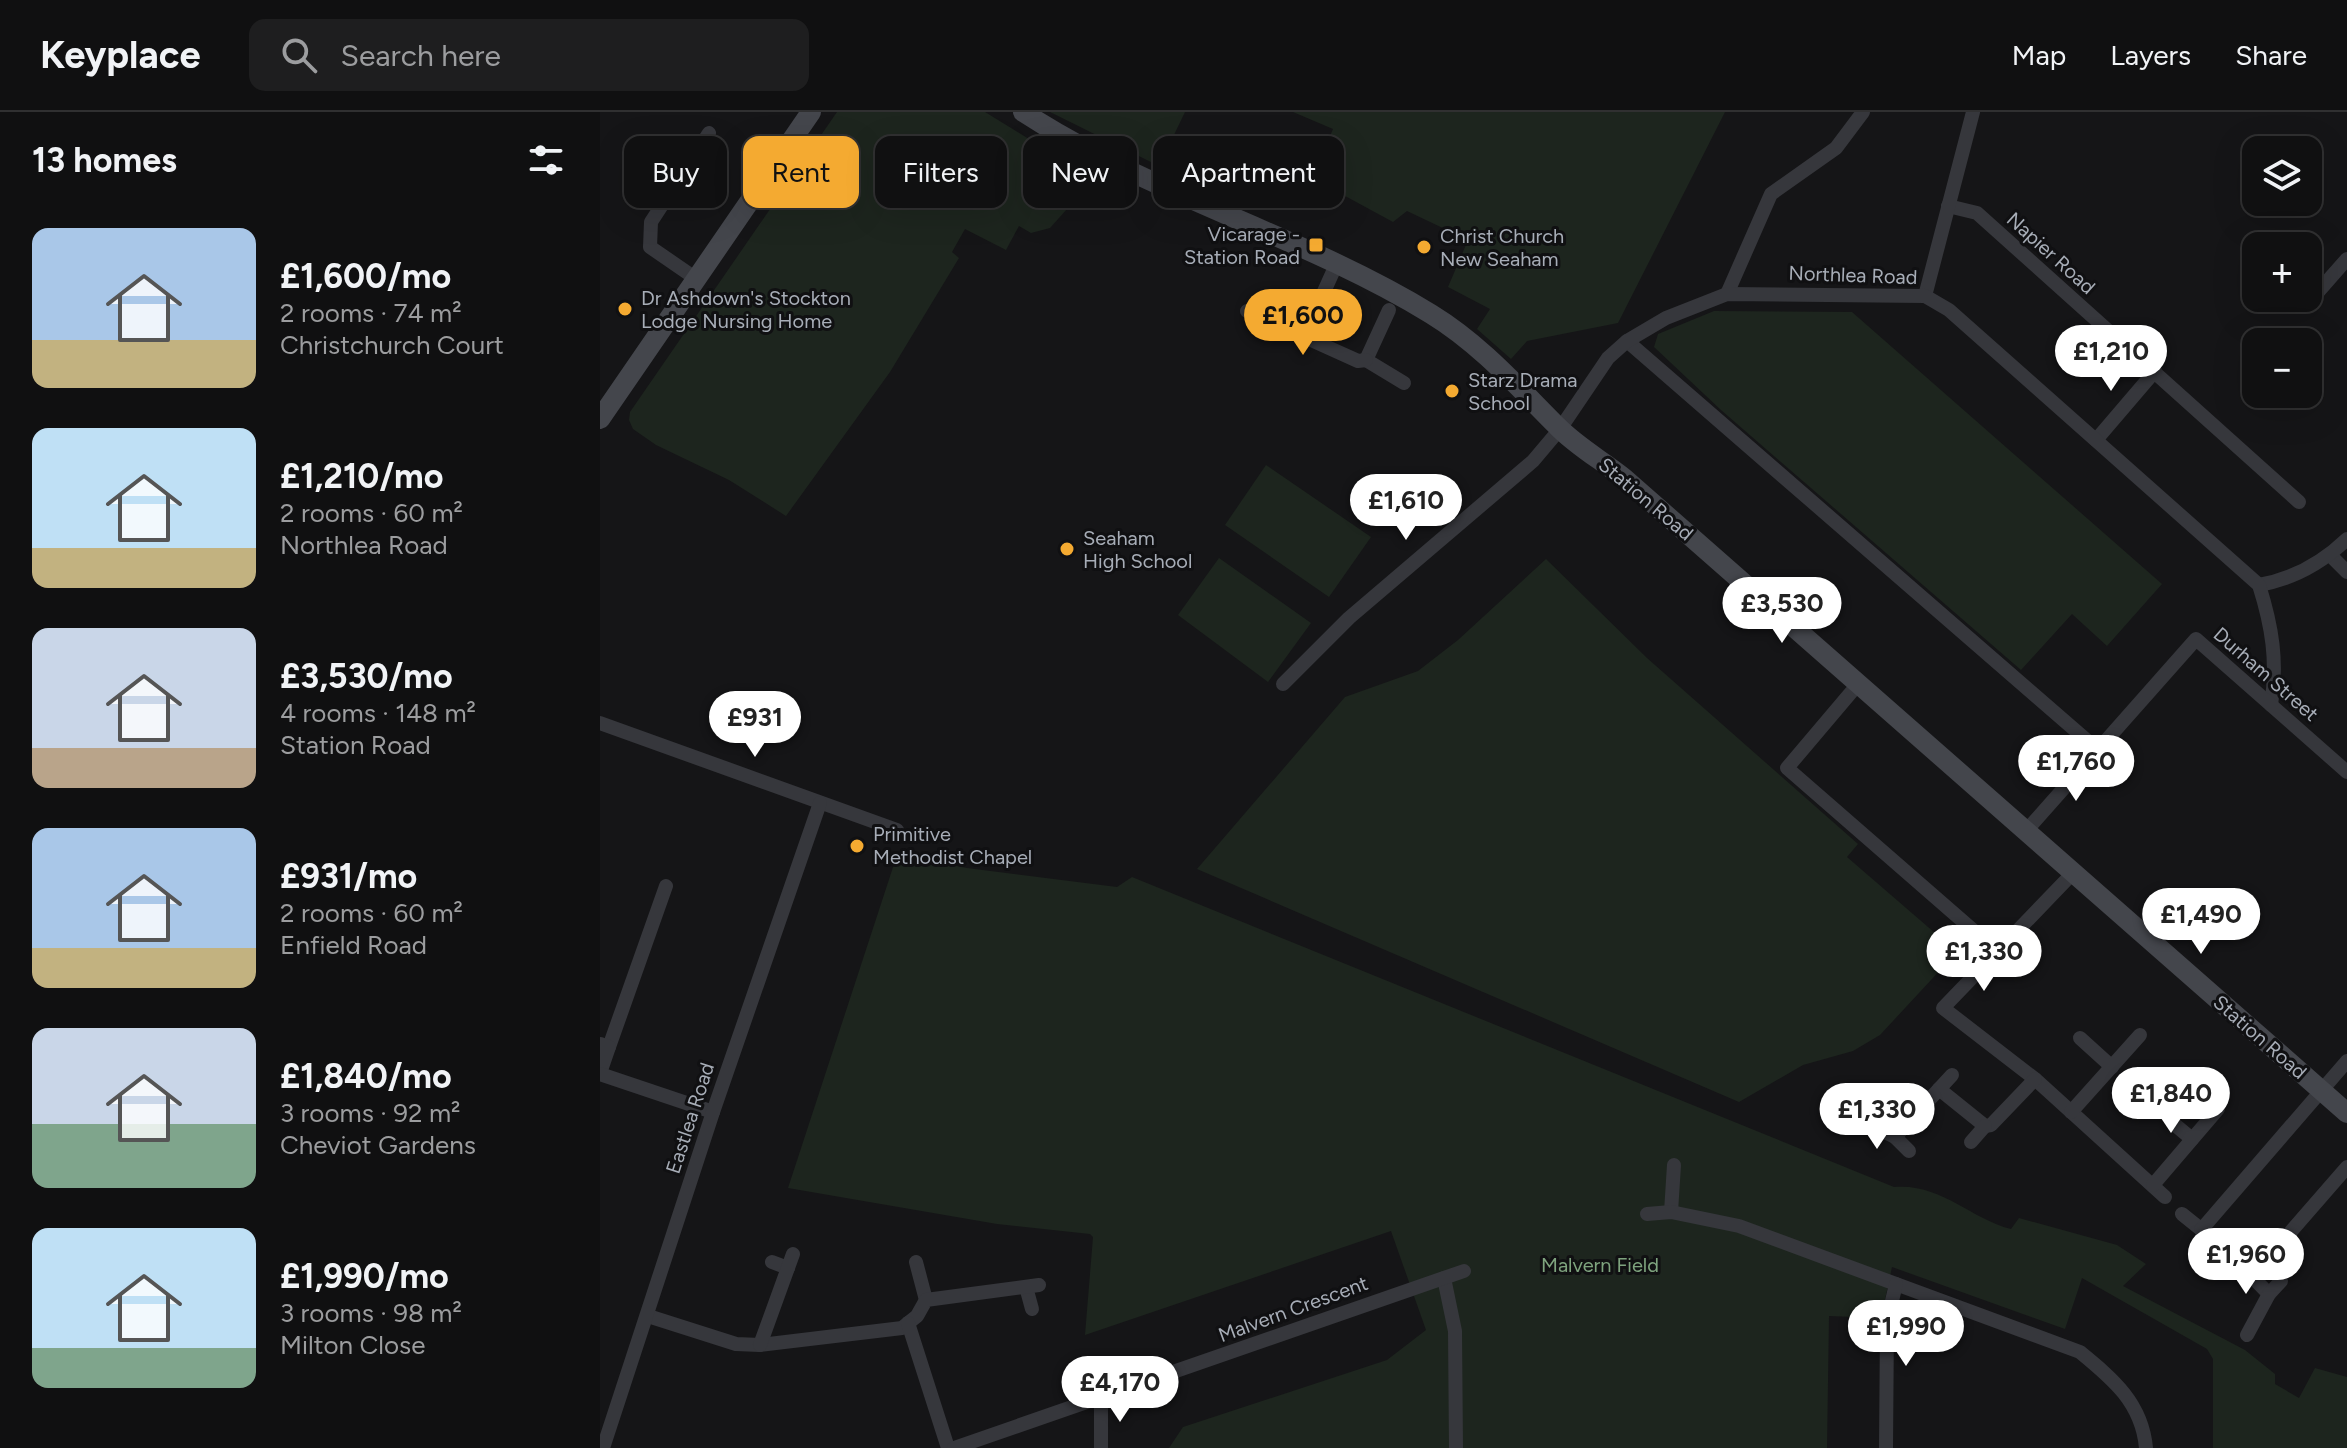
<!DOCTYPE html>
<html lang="en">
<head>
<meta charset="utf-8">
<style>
  body { margin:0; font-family:Figtree,sans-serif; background:#1e1e1f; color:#f1f3f6; height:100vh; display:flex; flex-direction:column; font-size:30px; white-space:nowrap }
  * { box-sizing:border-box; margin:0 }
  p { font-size:26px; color:#9c9d9f }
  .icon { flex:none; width:44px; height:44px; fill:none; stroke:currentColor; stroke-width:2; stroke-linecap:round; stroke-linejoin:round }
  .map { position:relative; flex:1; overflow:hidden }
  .side { display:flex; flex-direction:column; background:#101011; width:600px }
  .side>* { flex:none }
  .hud { position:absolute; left:24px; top:24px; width:760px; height:72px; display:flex; gap:16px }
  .buttons { position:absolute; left:1642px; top:24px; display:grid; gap:16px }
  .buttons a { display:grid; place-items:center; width:80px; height:80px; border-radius:16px; background:#101011; box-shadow:0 8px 32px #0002,0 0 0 2px #303031; font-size:40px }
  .price { position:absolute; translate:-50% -68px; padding:0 18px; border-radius:28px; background:#fff; color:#222; font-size:26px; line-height:52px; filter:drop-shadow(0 2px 4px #0008) }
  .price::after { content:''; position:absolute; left:50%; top:48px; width:24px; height:18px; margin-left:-12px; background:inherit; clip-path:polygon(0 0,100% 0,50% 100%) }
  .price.active { background:#f4aa31; color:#111 }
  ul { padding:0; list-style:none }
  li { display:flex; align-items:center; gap:24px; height:200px; padding:0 32px }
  li span { display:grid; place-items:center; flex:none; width:224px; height:160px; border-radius:16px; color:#555 }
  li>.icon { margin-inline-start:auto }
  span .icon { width:96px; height:96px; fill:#fffc; stroke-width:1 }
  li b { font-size:34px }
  h2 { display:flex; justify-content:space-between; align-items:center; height:96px; padding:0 32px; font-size:34px }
  .pill { padding:0 28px; border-radius:16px; background:#101011; box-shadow:0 8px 32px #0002,0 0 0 2px #303031; font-size:28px; line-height:72px }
  .pill.active { background:#f4aa31; color:#111 }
  header { display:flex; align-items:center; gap:48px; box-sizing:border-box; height:112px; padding:0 40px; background:#101011; border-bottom:2px solid #303031 }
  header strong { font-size:38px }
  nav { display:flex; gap:44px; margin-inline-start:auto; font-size:28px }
  .search { width:560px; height:72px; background:#1e1e1f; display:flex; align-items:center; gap:20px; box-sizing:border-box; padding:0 28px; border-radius:16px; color:#9c9d9f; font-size:30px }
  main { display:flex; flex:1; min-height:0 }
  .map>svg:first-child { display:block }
  .green { fill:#1d251e }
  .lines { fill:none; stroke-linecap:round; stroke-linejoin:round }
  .minor { stroke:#36373c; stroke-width:14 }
  .secondary { stroke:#44464c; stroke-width:20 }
  .poi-dot { fill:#f4aa31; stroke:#101012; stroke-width:3 }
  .labels { text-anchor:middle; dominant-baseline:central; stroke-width:6; stroke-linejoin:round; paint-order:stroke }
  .poi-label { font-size:20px; fill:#a7adb7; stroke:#101012; text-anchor:start }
  .street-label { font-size:20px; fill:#a7adb7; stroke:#101012 }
  .park-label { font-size:20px; fill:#7ea37e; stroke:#101012 }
</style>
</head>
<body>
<header>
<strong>Keyplace</strong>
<div class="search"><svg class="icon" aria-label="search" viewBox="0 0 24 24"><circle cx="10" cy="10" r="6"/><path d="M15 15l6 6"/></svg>Search here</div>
<nav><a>Map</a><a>Layers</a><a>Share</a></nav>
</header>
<main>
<section class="side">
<h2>13 homes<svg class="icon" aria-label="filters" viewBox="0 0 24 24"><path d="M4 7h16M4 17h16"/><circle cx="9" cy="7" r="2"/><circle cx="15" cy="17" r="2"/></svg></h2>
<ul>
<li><span style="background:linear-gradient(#a9c7e8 70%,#c2b280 0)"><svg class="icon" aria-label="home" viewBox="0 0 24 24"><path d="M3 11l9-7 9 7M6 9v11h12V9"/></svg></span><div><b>£1,600/mo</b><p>2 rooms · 74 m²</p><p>Christchurch Court</p></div></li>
<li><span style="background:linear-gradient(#bfe0f5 75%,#c2b280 0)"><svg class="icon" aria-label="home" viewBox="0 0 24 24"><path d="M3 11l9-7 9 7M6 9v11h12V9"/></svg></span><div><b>£1,210/mo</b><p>2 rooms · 60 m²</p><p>Northlea Road</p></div></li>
<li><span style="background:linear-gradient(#c9d6e8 75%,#b9a48a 0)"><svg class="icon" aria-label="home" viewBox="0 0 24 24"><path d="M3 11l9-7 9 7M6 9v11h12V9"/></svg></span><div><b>£3,530/mo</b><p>4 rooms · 148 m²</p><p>Station Road</p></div></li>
<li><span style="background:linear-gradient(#a9c7e8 75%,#c2b280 0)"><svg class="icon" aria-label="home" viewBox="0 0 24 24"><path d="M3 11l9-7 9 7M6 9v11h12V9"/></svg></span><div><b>£931/mo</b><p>2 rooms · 60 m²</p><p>Enfield Road</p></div></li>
<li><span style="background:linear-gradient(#c9d6e8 60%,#7fa58c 0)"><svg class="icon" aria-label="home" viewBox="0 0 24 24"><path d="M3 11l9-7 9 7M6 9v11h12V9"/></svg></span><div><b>£1,840/mo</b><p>3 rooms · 92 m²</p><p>Cheviot Gardens</p></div></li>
<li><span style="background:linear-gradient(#bfe0f5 75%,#7fa58c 0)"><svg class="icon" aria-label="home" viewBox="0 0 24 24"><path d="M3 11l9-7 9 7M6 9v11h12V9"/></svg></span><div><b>£1,990/mo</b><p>3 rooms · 98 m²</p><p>Milton Close</p></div></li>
</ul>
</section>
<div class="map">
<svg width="1747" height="1336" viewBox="0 0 1747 1336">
  <rect width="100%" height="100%" fill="#151517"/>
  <g class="green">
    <path d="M 237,0 L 385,0 L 494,67 L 450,116 L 431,121 L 419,114 L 406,138 L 365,117 L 352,140 L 359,146 L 290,260 L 186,404 L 129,368 L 56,333 L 33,317 L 29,308 L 30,300 Z"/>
    <path d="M 450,0 L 585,0 L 559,54 Z"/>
    <path d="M 693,0 L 1125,0 L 1018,211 L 927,229 L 911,247 L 877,217 L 890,197 L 848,175 L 868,128 L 807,99 L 793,110 L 712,66 L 733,17 Z"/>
    <path d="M 1114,199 L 1252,200 L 1562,472 L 1507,534 L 1472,502 L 1421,558 L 1121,298 L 1054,235 L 1058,222 Z"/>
    <path d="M 666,353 L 771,425 L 729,485 L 625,413 Z"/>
    <path d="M 619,446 L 711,511 L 668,570 L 578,503 Z"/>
    <path d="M 946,447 L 1047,546 L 1258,732 L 1247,745 L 1357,840 L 1280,923 L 1253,939 L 1203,953 L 1139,990 L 597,757 L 745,585 L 818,559 L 858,528 Z"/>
    <path d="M 297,743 L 367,756 L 517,775 L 532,765 L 1294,1075 C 1341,1071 1369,1106 1411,1117 L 1419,1106 L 1517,1133 L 1546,1152 L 1523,1174 L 1645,1238 L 1675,1262 L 1675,1272 L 1699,1286 L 1715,1256 L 1747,1265 L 1747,1336 L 1613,1336 L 1613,1247 L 1607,1237 L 1482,1166 L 1465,1217 L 1292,1155 L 1281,1206 L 1229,1204 L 1227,1336 L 569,1336 L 583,1315 L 787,1248 L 826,1218 L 791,1119 L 485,1223 L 493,1125 L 490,1122 L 397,1112 L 188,1076 Z"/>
  </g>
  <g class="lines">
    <g class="minor">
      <path d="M 1348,94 L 1377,101 L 1699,390"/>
      <path d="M 95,166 L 50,135 L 51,110 L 109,21"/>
      <path d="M 1717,181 L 1747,147"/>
      <path d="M 1127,182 L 1171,82 L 1236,36 L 1263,0"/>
      <path d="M 1325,184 L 1373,0"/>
      <path d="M 789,198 L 766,248 L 804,271"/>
      <path d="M 647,199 L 758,249 L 766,248"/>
      <path d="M 704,224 L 736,153"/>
      <path d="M 1027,229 L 1498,638"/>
      <path d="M 1496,328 L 1555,259"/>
      <path d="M 1730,443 L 1747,460"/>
      <path d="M 1659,473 C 1693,467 1721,452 1747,427"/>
      <path d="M 1259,571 L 1187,656 L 1397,839"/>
      <path d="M 683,572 L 749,506 L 933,349 L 960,317 L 1008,246 L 1027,229 L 1066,206 L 1127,182 L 1325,184 L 1349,198 L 1659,473 C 1672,514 1678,550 1671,593"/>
      <path d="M 0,611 L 297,718"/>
      <path d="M 1426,719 L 1596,527 L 1747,660"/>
      <path d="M 1473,761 L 1343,896 L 1435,967 L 1565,1085"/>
      <path d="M 1480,926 L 1512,955"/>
      <path d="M 9,935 L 66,774"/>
      <path d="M 0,961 L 9,935 L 0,932"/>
      <path d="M 0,962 L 113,1000"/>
      <path d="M 1339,977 L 1385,1014 L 1391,1013 L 1435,967"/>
      <path d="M 1471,1000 L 1540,923"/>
      <path d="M 1268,1012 L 1295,1025 L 1309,1039"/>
      <path d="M 1574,1012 L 1592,1027"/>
      <path d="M 1295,1025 L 1352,963"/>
      <path d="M 1371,1030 L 1385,1014"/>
      <path d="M 1553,1073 L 1618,997"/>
      <path d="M 1071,1100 L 1074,1053"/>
      <path d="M 1047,1102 L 1071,1100 L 1139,1114 L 1480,1240 C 1513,1267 1542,1291 1546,1336"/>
      <path d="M 1582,1102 L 1623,1135 L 1669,1182"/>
      <path d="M 1601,1118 L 1747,949"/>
      <path d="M 1681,1131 L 1747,1055"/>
      <path d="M 172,1150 L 188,1156"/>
      <path d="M 316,1150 L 326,1188"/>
      <path d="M 844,1166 L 855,1219 L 856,1336"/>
      <path d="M 426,1175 L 432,1197"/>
      <path d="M 48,1204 L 136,1232 L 160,1233 L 302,1216 L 317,1204 L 326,1188 L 439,1173"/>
      <path d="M 308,1211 L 348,1336"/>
      <path d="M 1647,1223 L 1669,1182 L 1681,1169"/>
      <path d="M 160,1233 L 193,1142"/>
      <path d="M 3,1336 L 113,1000 L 220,691"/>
      <path d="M 354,1336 L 864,1159"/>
      <path d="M 501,1336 L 501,1287"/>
      <path d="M 1286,1336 L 1287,1210 L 1296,1172"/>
    </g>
    <g class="secondary">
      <path d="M 423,0 C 550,83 702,123 831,202 C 880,232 917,274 957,314 C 976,334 1003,349 1024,366 L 1747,1001"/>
      <path d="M 0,307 L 211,0"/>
    </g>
  </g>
  <g class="poi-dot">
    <rect x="708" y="125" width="16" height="16" rx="4"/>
    <circle cx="824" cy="135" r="8"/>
    <circle cx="25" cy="197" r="8"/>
    <circle cx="852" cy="279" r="8"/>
    <circle cx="467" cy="437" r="8"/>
    <circle cx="257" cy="734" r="8"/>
  </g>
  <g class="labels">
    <g class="poi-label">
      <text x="700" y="122" text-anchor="end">Vicarage -<tspan x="700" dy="23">Station Road</tspan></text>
      <text x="840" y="124">Christ Church<tspan x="840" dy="23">New Seaham</tspan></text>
      <text x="41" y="186">Dr Ashdown's Stockton<tspan x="41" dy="23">Lodge Nursing Home</tspan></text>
      <text x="868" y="268">Starz Drama<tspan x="868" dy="23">School</tspan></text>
      <text x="483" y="426">Seaham<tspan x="483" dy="23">High School</tspan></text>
      <text x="273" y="722">Primitive<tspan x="273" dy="23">Methodist Chapel</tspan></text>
    </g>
    <g class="street-label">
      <text transform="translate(1451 141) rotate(42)">Napier Road</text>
      <text transform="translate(1253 163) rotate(2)">Northlea Road</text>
      <text transform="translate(1046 387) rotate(40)">Station Road</text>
      <text transform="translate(1666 562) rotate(41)">Durham Street</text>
      <text transform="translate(1660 925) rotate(41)">Station Road</text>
      <text transform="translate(90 1006) rotate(-72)">Eastlea Road</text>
      <text transform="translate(693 1197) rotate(-20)">Malvern Crescent</text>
    </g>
    <g class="park-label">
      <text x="1000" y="1153">Malvern Field</text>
    </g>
  </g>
</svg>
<div class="buttons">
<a><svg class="icon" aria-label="layers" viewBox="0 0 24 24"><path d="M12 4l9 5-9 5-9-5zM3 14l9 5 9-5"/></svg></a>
<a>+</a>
<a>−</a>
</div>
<b class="price active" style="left:703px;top:245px">£1,600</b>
<b class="price" style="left:1511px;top:281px">£1,210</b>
<b class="price" style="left:806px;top:430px">£1,610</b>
<b class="price" style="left:1182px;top:533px">£3,530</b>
<b class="price" style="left:155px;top:647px">£931</b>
<b class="price" style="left:1476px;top:691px">£1,760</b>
<b class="price" style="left:1601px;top:844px">£1,490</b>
<b class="price" style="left:1384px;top:881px">£1,330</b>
<b class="price" style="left:1571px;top:1023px">£1,840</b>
<b class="price" style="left:1277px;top:1039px">£1,330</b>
<b class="price" style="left:1646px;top:1184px">£1,960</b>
<b class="price" style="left:1306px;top:1256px">£1,990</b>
<b class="price" style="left:520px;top:1312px">£4,170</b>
<div class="hud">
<a class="pill">Buy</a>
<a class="pill active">Rent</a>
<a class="pill">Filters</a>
<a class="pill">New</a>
<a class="pill">Apartment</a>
</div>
</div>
</main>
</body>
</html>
